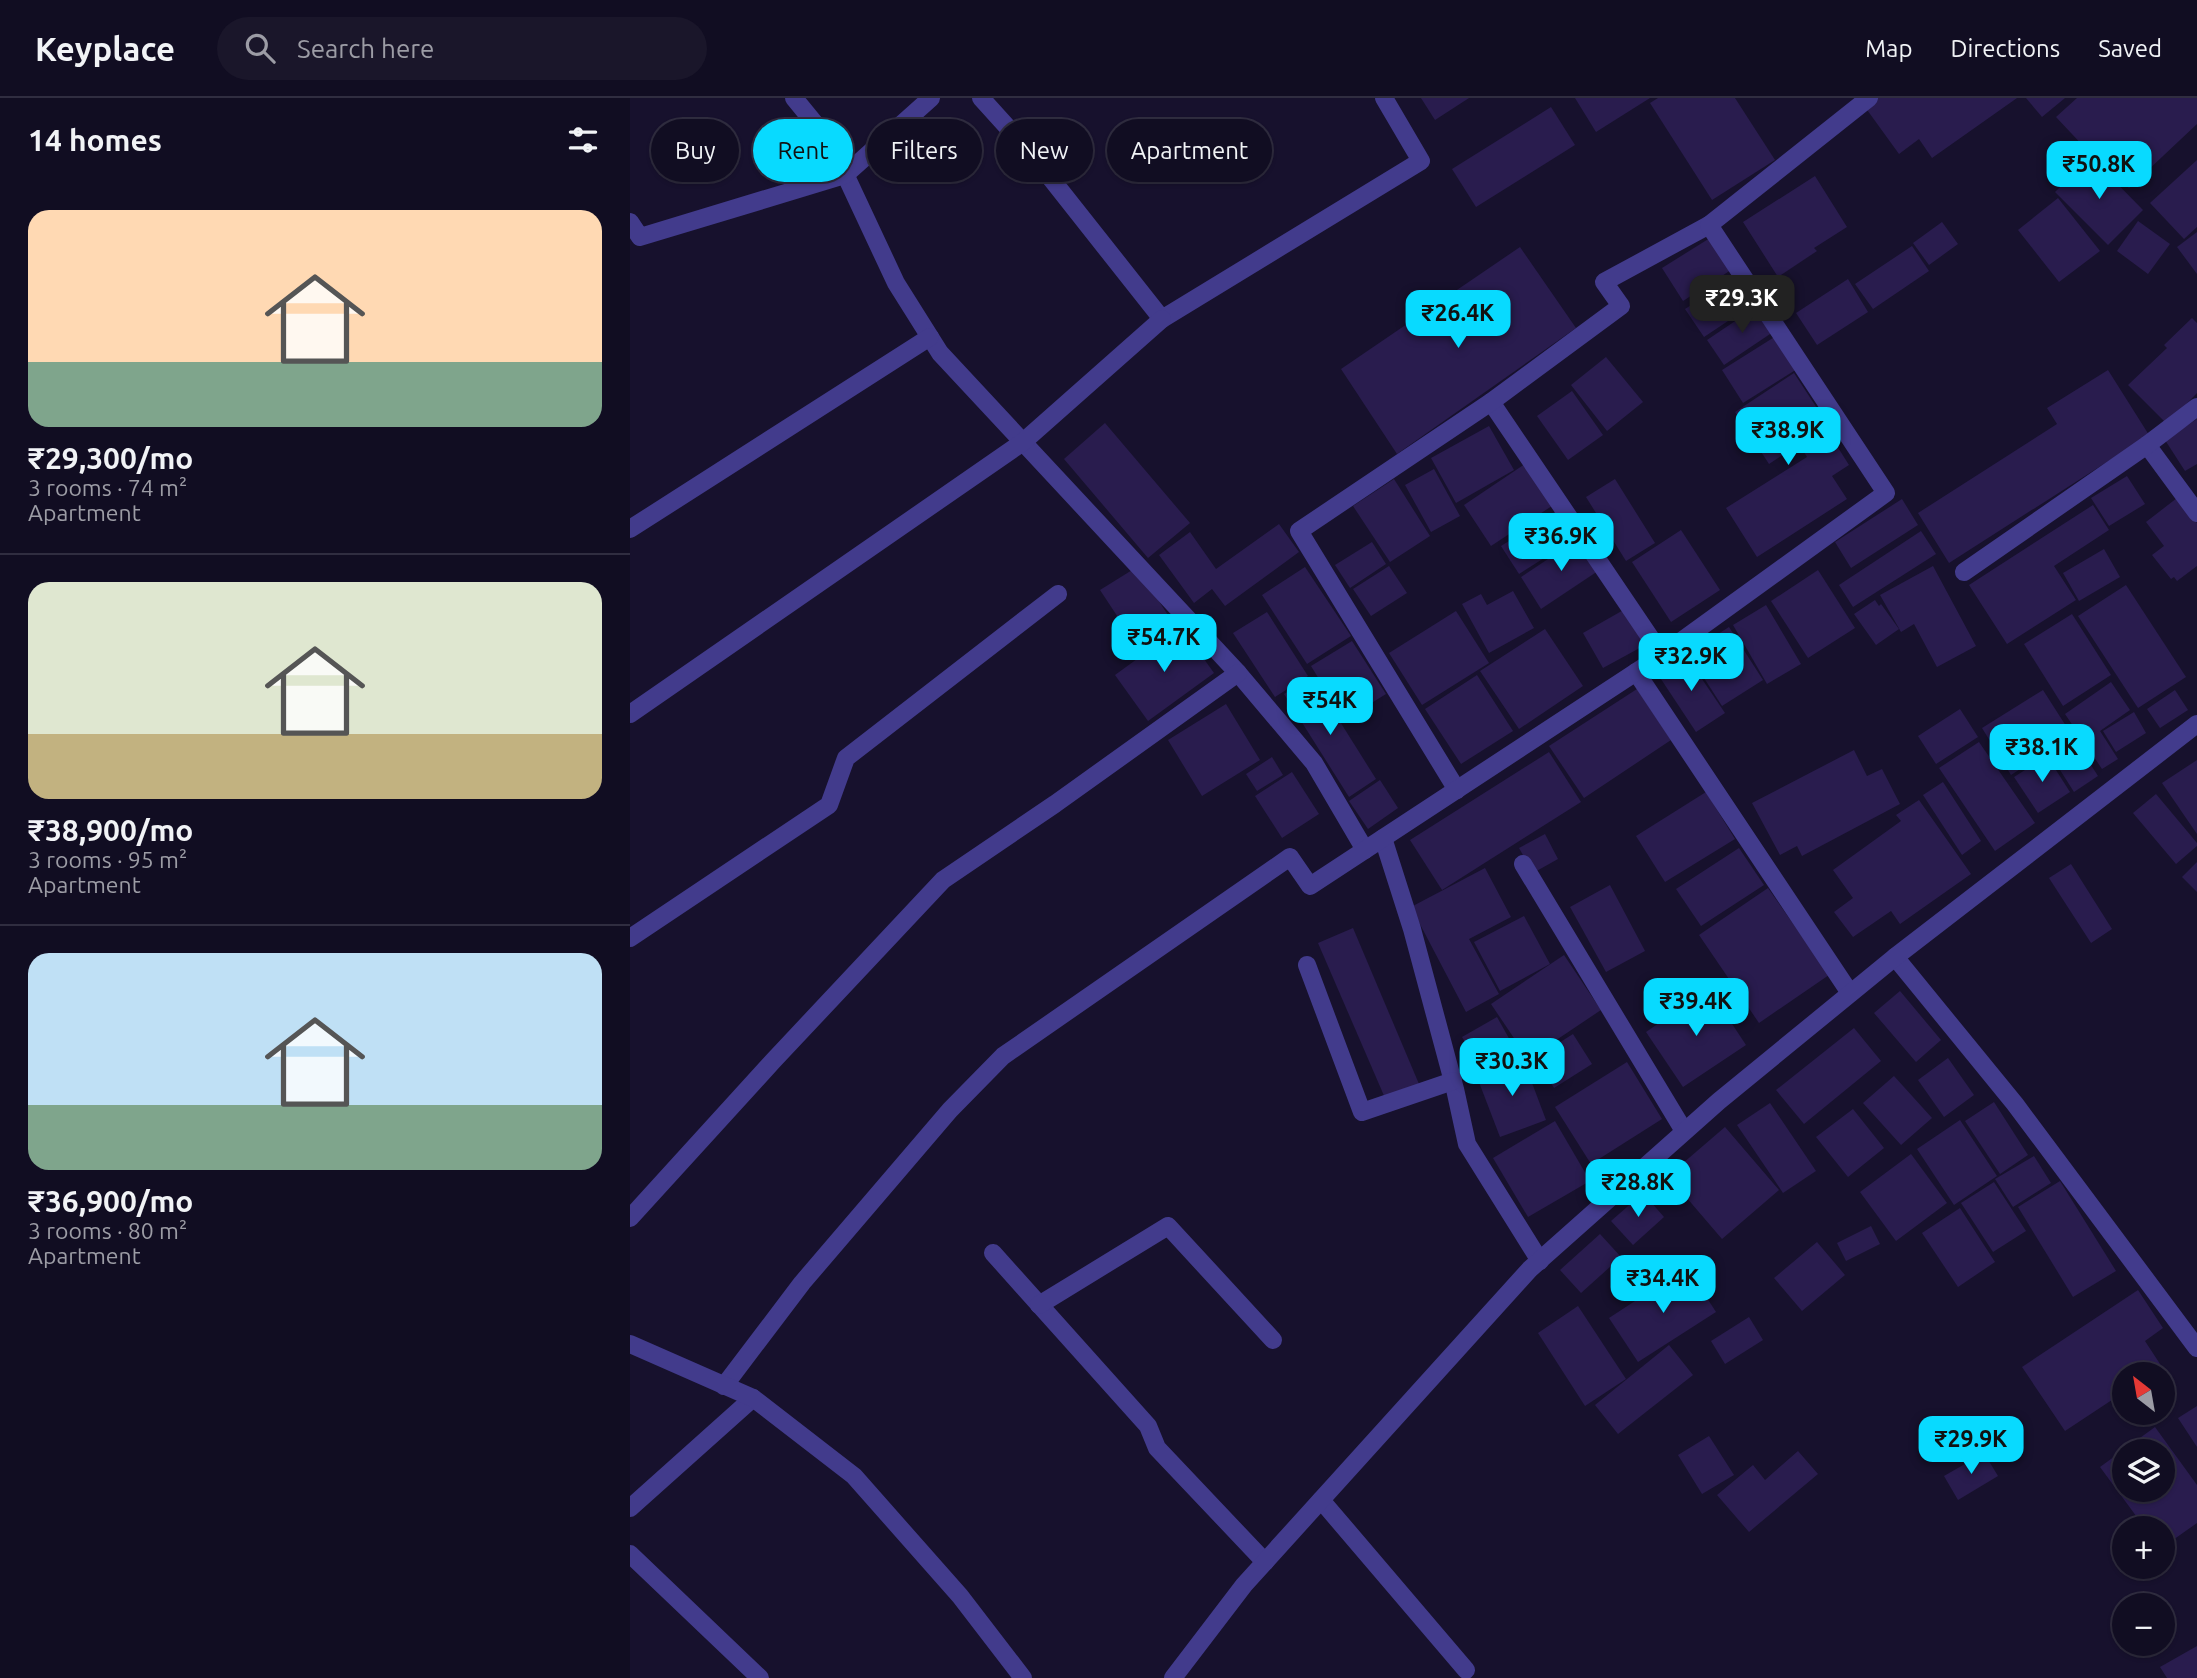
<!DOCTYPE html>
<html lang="en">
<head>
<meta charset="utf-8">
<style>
  body { margin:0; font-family:Ubuntu,sans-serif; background:#1a162a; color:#f1f3f6; height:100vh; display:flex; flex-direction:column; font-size:26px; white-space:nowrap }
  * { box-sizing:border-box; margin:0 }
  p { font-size:23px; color:#9c9ca5 }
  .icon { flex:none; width:38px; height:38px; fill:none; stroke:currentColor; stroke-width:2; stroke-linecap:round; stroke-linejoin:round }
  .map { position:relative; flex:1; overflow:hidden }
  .panel { display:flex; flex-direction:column; background:#110d22; width:630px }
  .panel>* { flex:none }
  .guide { position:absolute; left:21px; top:21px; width:665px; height:63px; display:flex; gap:14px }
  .needle { width:46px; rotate:329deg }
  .tools { position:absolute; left:1482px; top:1264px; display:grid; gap:14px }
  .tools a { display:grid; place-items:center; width:63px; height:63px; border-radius:50%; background:#110d22; box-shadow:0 2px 5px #0004,0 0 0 2px #302d40; font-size:35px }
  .price { position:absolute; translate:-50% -60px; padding:0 16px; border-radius:14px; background:#08daff; color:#111; font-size:23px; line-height:46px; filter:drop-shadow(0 2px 4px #0008) }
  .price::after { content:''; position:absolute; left:50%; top:42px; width:21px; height:16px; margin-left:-10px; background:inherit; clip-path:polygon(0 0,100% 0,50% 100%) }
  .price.on { background:#222; color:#fff }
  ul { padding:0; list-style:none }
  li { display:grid; align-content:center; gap:14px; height:371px; padding:0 28px }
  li+li { border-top:2px solid #302d40 }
  li span { display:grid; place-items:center; height:217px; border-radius:21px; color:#555 }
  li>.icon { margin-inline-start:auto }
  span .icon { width:126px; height:126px; fill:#fffc; stroke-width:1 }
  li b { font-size:30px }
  h2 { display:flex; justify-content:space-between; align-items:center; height:84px; padding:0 28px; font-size:30px }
  .chip { padding:0 24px; border-radius:32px; background:#110d22; box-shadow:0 2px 5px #0004,0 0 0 2px #302d40; font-size:24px; line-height:63px }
  .chip.on { background:#08daff; color:#111 }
  header { display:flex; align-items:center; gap:42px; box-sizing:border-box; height:98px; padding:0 35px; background:#110d22; border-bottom:2px solid #302d40 }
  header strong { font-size:33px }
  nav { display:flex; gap:38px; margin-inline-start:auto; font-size:24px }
  .search { width:490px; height:63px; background:#1a162a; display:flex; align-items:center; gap:18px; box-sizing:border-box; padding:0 24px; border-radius:38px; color:#9c9ca5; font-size:26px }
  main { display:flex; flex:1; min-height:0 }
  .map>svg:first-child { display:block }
  .building { fill:#291c4e; fill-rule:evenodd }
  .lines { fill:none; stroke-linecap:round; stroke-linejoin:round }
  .minor { stroke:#423b8c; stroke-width:18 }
  .tertiary { stroke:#423b8c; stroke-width:18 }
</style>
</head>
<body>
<header>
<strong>Keyplace</strong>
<div class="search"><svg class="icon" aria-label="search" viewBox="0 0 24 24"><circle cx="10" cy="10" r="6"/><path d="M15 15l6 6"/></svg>Search here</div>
<nav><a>Map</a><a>Directions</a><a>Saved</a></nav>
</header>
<main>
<section class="panel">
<h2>14 homes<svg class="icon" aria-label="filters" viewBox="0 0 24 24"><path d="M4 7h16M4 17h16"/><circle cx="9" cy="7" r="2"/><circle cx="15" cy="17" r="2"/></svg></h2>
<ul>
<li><span style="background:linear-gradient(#ffd9b3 70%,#7fa58c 0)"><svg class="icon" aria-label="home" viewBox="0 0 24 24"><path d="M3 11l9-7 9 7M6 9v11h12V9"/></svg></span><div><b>₹29,300/mo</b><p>3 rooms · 74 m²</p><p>Apartment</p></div></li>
<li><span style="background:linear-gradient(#dfe7d0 70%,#c2b280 0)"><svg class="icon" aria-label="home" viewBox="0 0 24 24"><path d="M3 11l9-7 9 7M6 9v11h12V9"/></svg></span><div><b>₹38,900/mo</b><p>3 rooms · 95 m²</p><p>Apartment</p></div></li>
<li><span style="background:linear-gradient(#bfe0f5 70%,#7fa58c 0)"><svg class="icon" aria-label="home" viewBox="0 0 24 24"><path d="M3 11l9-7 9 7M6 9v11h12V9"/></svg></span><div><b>₹36,900/mo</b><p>3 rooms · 80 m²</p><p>Apartment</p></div></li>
</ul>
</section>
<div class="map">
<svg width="1567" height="1580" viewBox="0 0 1567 1580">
  <rect width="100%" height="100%" fill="#17112d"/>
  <g class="building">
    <path d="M 791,0 L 839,0 L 805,22 Z"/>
    <path d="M 945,0 L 1020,0 L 966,34 Z"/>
    <path d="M 1028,0 L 1105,0 L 1145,62 L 1082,102 L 1020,5 Z"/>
    <path d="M 1248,0 L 1387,0 L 1302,60 L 1289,41 L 1269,56 L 1235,9 Z"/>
    <path d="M 1396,0 L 1435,0 L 1412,19 Z"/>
    <path d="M 1447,0 L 1567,0 L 1567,26 L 1499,90 L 1460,49 L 1457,52 L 1426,19 Z"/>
    <path d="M 921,9 L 945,47 L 846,109 L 822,71 Z"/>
    <path d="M 1461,59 L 1513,112 L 1478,147 L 1425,94 Z"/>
    <path d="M 1567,62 L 1567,129 L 1554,141 L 1520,105 Z"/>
    <path d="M 1185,78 L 1217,129 L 1184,150 L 1187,153 L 1148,179 L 1113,124 Z"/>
    <path d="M 1428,100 L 1470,153 L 1429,184 L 1388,132 Z"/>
    <path d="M 1508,123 L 1540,146 L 1518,176 L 1487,153 Z"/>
    <path d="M 1312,124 L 1328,146 L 1299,167 L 1283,145 Z"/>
    <path d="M 1567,134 L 1567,176 L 1547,149 Z"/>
    <path d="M 1080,140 L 1101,172 L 1053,203 L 1032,170 Z"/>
    <path d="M 1282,148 L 1299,173 L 1243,211 L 1225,186 Z"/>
    <path d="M 890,149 L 946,230 L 767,356 L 711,271 Z"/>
    <path d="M 1105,179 L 1114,193 L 1099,204 L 1107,217 L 1074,239 L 1055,211 Z"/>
    <path d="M 1218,181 L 1238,214 L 1187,247 L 1166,215 Z"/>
    <path d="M 1129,207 L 1146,232 L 1094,267 L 1077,242 Z"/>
    <path d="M 1562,220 L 1567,225 L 1567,295 L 1537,326 L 1498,287 L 1537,250 L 1534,247 Z"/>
    <path d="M 1146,238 L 1167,271 L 1113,305 L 1092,272 Z"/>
    <path d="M 976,259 L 1013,304 L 977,333 L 941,287 Z"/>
    <path d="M 1478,272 L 1519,337 L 1319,465 L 1288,415 L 1427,326 L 1417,310 Z"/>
    <path d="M 1164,275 L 1198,327 L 1195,329 L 1219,367 L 1202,378 L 1217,401 L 1127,459 L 1096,410 L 1177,359 L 1169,346 L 1139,366 L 1105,314 Z"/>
    <path d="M 942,293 L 973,337 L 938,362 L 907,318 Z"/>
    <path d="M 1567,321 L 1567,366 L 1555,373 L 1535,342 Z"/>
    <path d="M 475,325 L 560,425 L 518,460 L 434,361 Z"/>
    <path d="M 859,328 L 884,372 L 826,405 L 801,360 Z"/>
    <path d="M 898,364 L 925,406 L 861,448 L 834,407 Z"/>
    <path d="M 804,371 L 830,418 L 801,434 L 775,387 Z"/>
    <path d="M 1497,378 L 1515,406 L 1479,428 L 1461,400 Z"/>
    <path d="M 764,381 L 800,438 L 760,464 L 723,408 Z"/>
    <path d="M 985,381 L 1025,445 L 996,463 L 956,399 Z"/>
    <path d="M 1547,400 L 1567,425 L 1567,468 L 1547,483 L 1544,479 L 1541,481 L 1522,457 L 1534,448 L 1516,424 Z"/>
    <path d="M 1272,401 L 1288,427 L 1221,470 L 1205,444 Z"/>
    <path d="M 1463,407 L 1479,432 L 1424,468 L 1446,502 L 1377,546 L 1339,487 Z"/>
    <path d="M 931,410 L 949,438 L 889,476 L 871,448 Z"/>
    <path d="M 649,426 L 669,454 L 595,508 L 582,491 L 564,505 L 529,457 L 560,434 L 586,471 Z"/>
    <path d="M 1051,432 L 1090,492 L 1041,524 L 1002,464 Z"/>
    <path d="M 1291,433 L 1306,456 L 1223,509 L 1209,487 Z"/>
    <path d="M 951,439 L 971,471 L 911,511 L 891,479 Z"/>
    <path d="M 742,444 L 756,466 L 720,490 L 705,467 Z"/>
    <path d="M 1474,451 L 1490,479 L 1449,503 L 1433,475 Z"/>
    <path d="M 759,468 L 777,495 L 741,518 L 723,491 Z"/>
    <path d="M 1303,468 L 1346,548 L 1307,569 L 1284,526 L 1271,534 L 1250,497 Z"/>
    <path d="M 507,469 L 543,525 L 507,548 L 470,492 Z"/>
    <path d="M 675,469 L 721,538 L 677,566 L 632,497 Z"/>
    <path d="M 1188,472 L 1225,530 L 1178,560 L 1141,503 Z"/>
    <path d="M 1496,487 L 1556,579 L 1508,610 L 1448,518 Z"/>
    <path d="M 883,493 L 904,530 L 859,555 L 832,506 L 851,496 L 857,507 Z"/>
    <path d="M 1245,502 L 1249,508 L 1251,506 L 1269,531 L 1246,547 L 1224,516 Z"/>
    <path d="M 1136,507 L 1171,566 L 1137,586 L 1103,527 Z"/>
    <path d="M 997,510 L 1017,546 L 973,570 L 953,535 Z"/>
    <path d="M 826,513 L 859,565 L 792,607 L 759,555 Z"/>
    <path d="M 637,514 L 678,578 L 645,599 L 603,535 Z"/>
    <path d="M 1442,516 L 1481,577 L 1433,608 L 1394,546 Z"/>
    <path d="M 551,529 L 584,575 L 518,623 L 485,577 Z"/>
    <path d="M 1099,529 L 1133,582 L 1092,608 L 1058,555 Z"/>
    <path d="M 915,531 L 953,588 L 889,631 L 850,573 Z"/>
    <path d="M 722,543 L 756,596 L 714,622 L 681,568 Z"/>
    <path d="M 1055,556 L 1095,615 L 1066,634 L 1027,575 Z"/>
    <path d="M 847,577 L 883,633 L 831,666 L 795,611 Z"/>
    <path d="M 682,579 L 746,681 L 719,699 L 654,596 Z"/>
    <path d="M 1481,584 L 1500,612 L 1470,633 L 1488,661 L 1472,671 L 1435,616 Z"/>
    <path d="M 1007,591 L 1041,642 L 954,700 L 919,648 Z"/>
    <path d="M 1413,592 L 1468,678 L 1444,694 L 1418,653 L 1381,677 L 1352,630 Z"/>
    <path d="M 1545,592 L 1558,612 L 1530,630 L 1517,611 Z"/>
    <path d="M 596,606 L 630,662 L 572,698 L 538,642 Z"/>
    <path d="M 1330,611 L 1348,639 L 1306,666 L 1288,638 Z"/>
    <path d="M 1504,614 L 1516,635 L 1486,654 L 1473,633 Z"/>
    <path d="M 1349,644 L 1405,725 L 1365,753 L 1309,670 Z"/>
    <path d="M 1224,652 L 1237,678 L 1252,671 L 1270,706 L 1172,758 L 1167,748 L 1150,757 L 1122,705 Z"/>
    <path d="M 919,654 L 951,704 L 812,792 L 780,742 Z"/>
    <path d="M 1417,658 L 1440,694 L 1408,715 L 1384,679 Z"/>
    <path d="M 642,659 L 653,677 L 627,693 L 616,676 Z"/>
    <path d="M 1567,662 L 1567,736 L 1532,685 Z"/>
    <path d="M 662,674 L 689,716 L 652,740 L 625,698 Z"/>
    <path d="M 750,682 L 768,710 L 738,731 L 719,703 Z"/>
    <path d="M 1313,684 L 1351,743 L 1332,757 L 1293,697 Z"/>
    <path d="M 1076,694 L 1105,741 L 1035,784 L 1006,738 Z"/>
    <path d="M 1526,696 L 1567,745 L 1567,748 L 1546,766 L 1503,715 Z"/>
    <path d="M 1289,702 L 1341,776 L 1270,826 L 1261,813 L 1223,839 L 1204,814 L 1223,800 L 1203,772 L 1271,723 L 1266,717 Z"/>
    <path d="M 915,736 L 928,761 L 903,775 L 889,750 Z"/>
    <path d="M 1109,750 L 1134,787 L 1071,828 L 1046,791 Z"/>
    <path d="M 1567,764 L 1567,794 L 1552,779 Z"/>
    <path d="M 1441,766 L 1482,831 L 1461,845 L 1419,780 Z"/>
    <path d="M 855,770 L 881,819 L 839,841 L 869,896 L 836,914 L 781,809 Z"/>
    <path d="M 980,787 L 1015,853 L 976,874 L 940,809 Z"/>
    <path d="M 1138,790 L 1199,877 L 1129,925 L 1069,837 Z"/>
    <path d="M 894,818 L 920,866 L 870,893 L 844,844 Z"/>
    <path d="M 723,830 L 789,986 L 755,1000 L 688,845 Z"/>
    <path d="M 934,857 L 971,912 L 898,961 L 861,906 Z"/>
    <path d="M 1079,891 L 1116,947 L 1053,989 L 1016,934 Z"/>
    <path d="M 1270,893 L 1311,942 L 1286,964 L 1244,915 Z"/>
    <path d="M 867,919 L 885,951 L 851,971 L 832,939 Z"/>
    <path d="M 1224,930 L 1251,963 L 1174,1026 L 1146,992 Z"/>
    <path d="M 943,936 L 962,966 L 924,990 L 905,960 Z"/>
    <path d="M 1318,960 L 1344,997 L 1314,1019 L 1288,982 Z"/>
    <path d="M 893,961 L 916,1022 L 870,1039 L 847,979 Z"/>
    <path d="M 997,964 L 1032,1021 L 961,1066 L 925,1009 Z"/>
    <path d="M 1264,978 L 1302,1020 L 1271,1047 L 1233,1005 Z"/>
    <path d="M 1364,1004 L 1398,1057 L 1370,1076 L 1335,1023 Z"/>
    <path d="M 1140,1005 L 1186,1073 L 1153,1095 L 1107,1027 Z"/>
    <path d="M 1223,1011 L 1254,1050 L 1218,1079 L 1186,1039 Z"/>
    <path d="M 1330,1022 L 1367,1078 L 1324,1107 L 1287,1051 Z"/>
    <path d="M 925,1023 L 960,1083 L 898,1119 L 863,1060 Z"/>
    <path d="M 1095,1029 L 1149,1092 L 1092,1141 L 1038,1078 Z"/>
    <path d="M 1281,1056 L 1317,1105 L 1266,1143 L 1230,1094 Z"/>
    <path d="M 1404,1058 L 1421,1085 L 1383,1109 L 1365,1081 Z"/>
    <path d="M 1430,1083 L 1486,1173 L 1443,1199 L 1388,1109 Z"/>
    <path d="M 1364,1084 L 1396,1133 L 1363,1154 L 1331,1105 Z"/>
    <path d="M 1013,1095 L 1034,1119 L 1003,1147 L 981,1123 Z"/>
    <path d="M 1330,1110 L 1365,1164 L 1328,1189 L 1292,1135 Z"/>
    <path d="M 1241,1128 L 1250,1146 L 1216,1163 L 1207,1145 Z"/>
    <path d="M 970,1136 L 991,1159 L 951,1195 L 930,1172 Z"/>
    <path d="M 1187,1144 L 1215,1177 L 1172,1213 L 1144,1180 Z"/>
    <path d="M 1057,1169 L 1086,1214 L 1008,1264 L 979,1220 Z"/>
    <path d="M 1508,1192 L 1533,1230 L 1515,1243 L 1532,1269 L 1521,1276 L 1494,1276 L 1494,1294 L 1435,1333 L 1392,1269 Z"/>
    <path d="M 948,1208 L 996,1281 L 955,1308 L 908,1235 Z"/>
    <path d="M 1119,1219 L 1133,1242 L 1095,1266 L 1081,1243 Z"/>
    <path d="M 1039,1247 L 1063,1277 L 988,1336 L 965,1307 Z"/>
    <path d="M 1567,1308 L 1567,1349 L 1548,1320 Z"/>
    <path d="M 1525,1329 L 1567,1387 L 1567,1425 L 1533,1449 L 1533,1430 L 1515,1430 L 1470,1369 ZM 1494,1353 L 1533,1353 L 1533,1391 L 1494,1391 Z"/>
    <path d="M 1079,1338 L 1104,1377 L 1072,1396 L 1048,1357 Z"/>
    <path d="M 1168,1353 L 1188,1376 L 1119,1434 L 1087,1397 L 1123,1367 L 1135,1382 Z"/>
    <path d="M 1354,1355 L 1368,1378 L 1328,1402 L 1314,1378 Z"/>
    <path d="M 1567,1548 L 1567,1580 L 1537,1580 L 1530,1569 Z"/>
  </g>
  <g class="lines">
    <g class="minor">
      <path d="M 164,0 L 200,44 L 266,185 L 310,255 L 608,575 L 684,665 L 735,752"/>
      <path d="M 351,0 L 400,54 L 532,221 L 791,63 L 754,0"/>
      <path d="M 0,124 L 10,139 L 215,77 L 301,0"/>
      <path d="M 861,304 L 1032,557"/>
      <path d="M 1517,347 L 1567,415"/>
      <path d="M 0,431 L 300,239"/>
      <path d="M 1334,474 L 1517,347 L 1567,309"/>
      <path d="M 1006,574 L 1220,895"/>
      <path d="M 0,616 L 393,344 L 532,221"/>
      <path d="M 827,692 L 669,433 L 861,304 L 991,208 L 974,184 L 1079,127"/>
      <path d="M 753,740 L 782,831 L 825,991 L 837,1046 L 910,1163"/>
      <path d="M 893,766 L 1054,1033"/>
      <path d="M 0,840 L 199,707 L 216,660 L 428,496"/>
      <path d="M 1265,859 L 1385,1006 L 1567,1250"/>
      <path d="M 677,867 L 732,1014 L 823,983"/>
      <path d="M 0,1120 L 143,963 L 313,782 L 425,706 L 608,575"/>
      <path d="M 363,1155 L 518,1328 L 527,1350 L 635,1464"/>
      <path d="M 409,1207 L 538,1128 L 643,1242"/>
      <path d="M 94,1288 L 172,1185 L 320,1012 L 373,958 L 660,759 L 680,788 L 1032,557 L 1256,395 L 1079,127 L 1239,0"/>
      <path d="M 691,1402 L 836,1572"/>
      <path d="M 0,1410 L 123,1300"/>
      <path d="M 0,1456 L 130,1580"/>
    </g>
    <g class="tertiary">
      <path d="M 0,1246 L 123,1300 L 224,1378 L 330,1498 L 393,1580"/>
      <path d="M 543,1580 L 614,1487 L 900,1171 L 1089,1003 L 1265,859 L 1567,626"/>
    </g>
  </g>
</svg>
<div class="tools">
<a><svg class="needle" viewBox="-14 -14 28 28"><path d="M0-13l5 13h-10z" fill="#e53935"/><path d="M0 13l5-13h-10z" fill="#9c9ca5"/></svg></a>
<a><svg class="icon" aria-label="layers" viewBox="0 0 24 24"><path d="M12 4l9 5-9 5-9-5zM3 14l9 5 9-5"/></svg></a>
<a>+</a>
<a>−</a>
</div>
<b class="price" style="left:1469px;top:103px">₹50.8K</b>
<b class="price on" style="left:1112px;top:237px">₹29.3K</b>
<b class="price" style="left:828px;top:252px">₹26.4K</b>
<b class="price" style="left:1158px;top:369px">₹38.9K</b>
<b class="price" style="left:931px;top:475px">₹36.9K</b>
<b class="price" style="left:534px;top:576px">₹54.7K</b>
<b class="price" style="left:1061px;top:595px">₹32.9K</b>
<b class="price" style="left:700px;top:639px">₹54K</b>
<b class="price" style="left:1412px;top:686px">₹38.1K</b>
<b class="price" style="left:1066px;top:940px">₹39.4K</b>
<b class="price" style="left:882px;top:1000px">₹30.3K</b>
<b class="price" style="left:1008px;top:1121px">₹28.8K</b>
<b class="price" style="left:1033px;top:1217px">₹34.4K</b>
<b class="price" style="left:1341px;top:1378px">₹29.9K</b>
<div class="guide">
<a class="chip">Buy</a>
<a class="chip on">Rent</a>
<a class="chip">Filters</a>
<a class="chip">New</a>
<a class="chip">Apartment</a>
</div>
</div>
</main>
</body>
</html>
